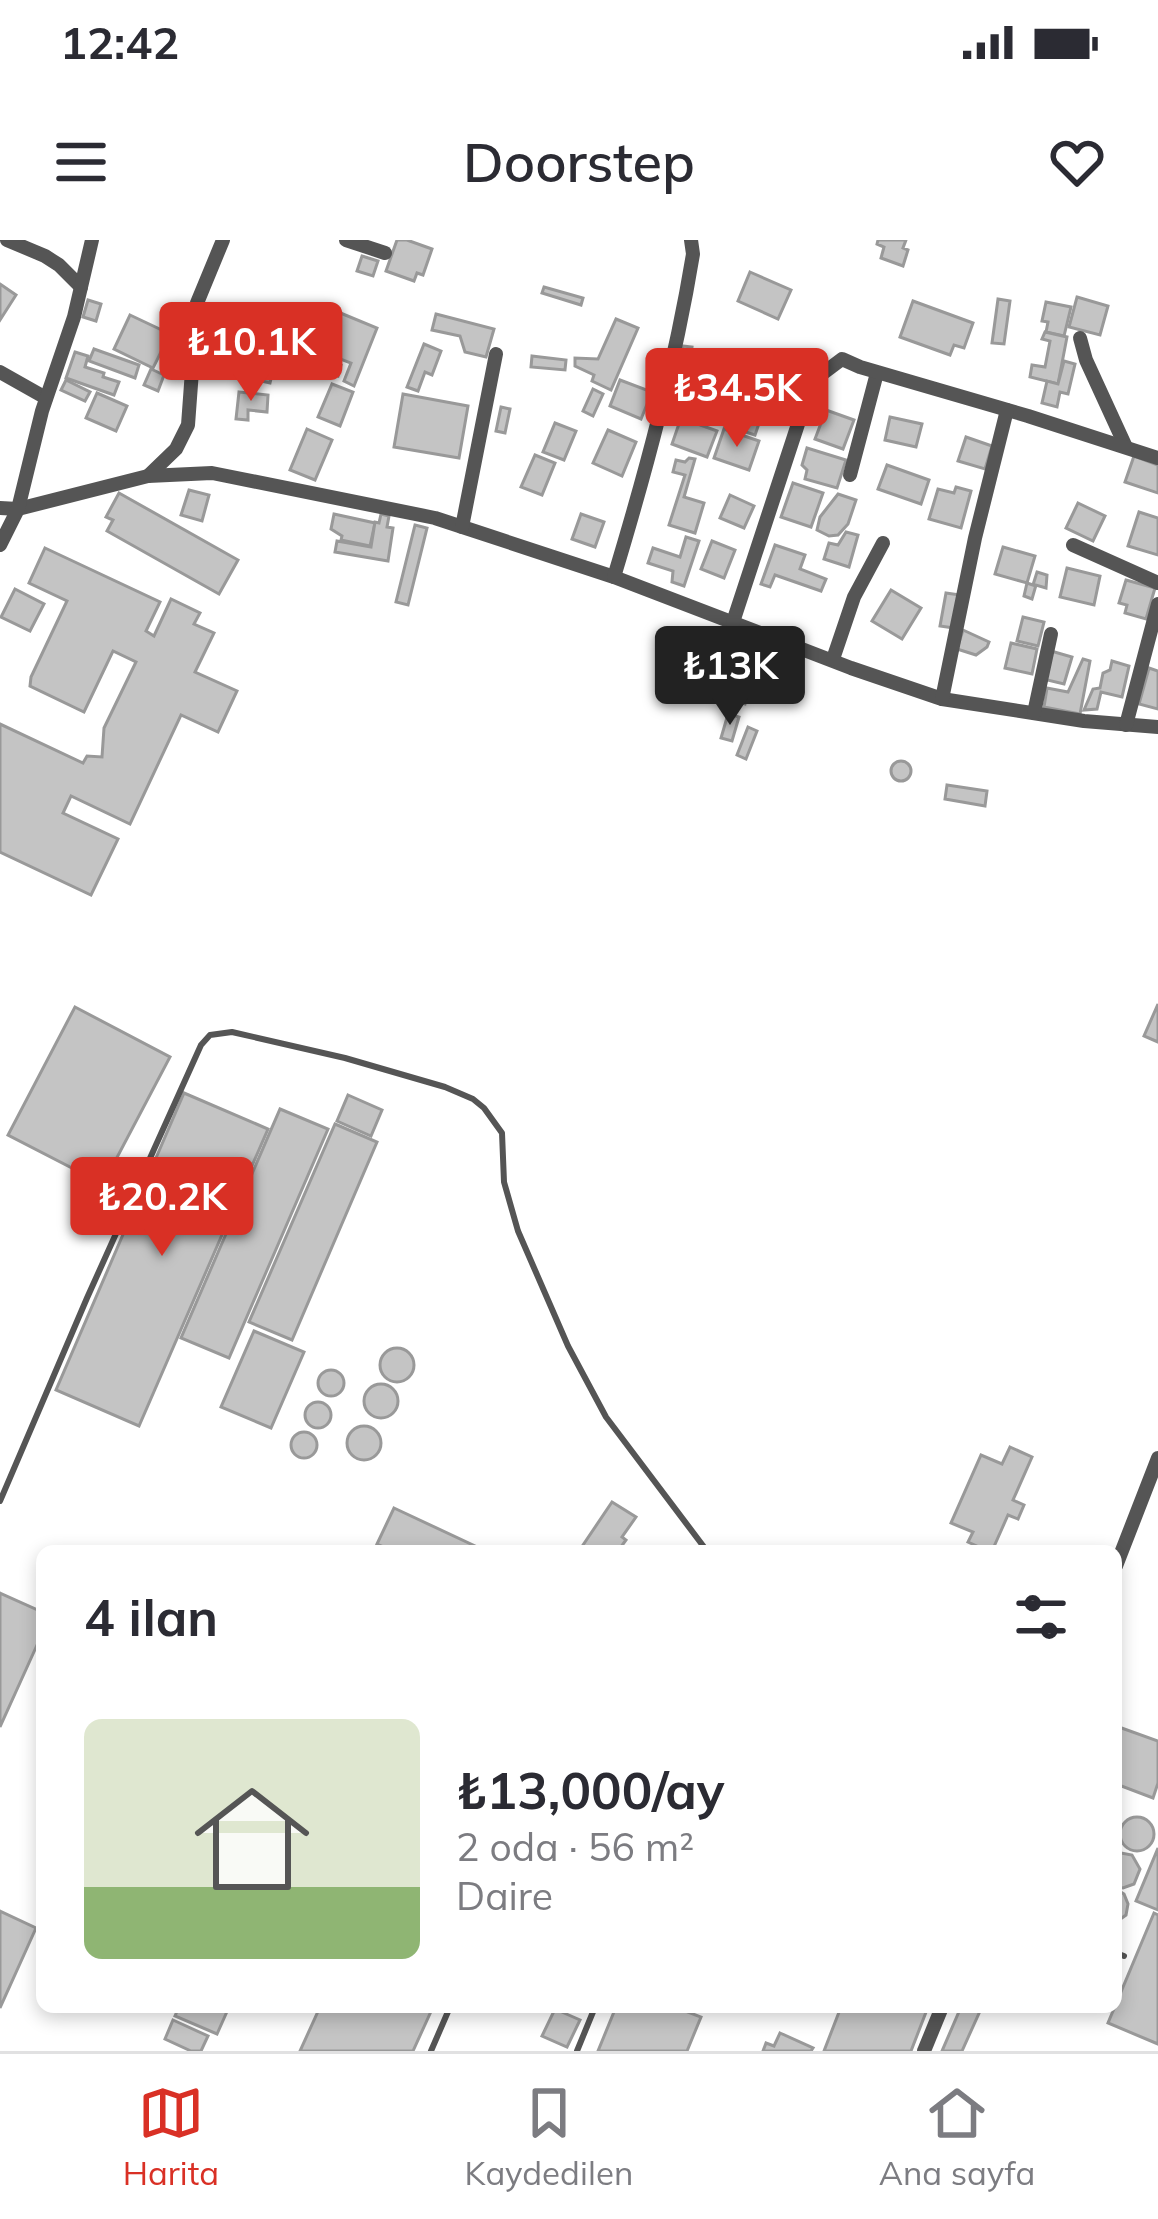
<!DOCTYPE html>
<html lang="tr">
<head>
<meta charset="utf-8">
<style>
  body { margin:0; font-family:Mulish,sans-serif; background:#f2f2f3; color:#2b2b33; height:100vh; display:flex; flex-direction:column; font-size:45px; white-space:nowrap }
  * { box-sizing:border-box; margin:0 }
  p { font-size:39px; color:#7c7c81 }
  .icon { flex:none; width:66px; height:66px; fill:none; stroke:currentColor; stroke-width:2; stroke-linecap:round; stroke-linejoin:round }
  .map { position:relative; flex:1; overflow:hidden }
  .side { position:absolute; left:36px; top:1305px; width:1086px; height:468px; display:flex; flex-direction:column; background:#fff; border-radius:18px; box-shadow:0 6px 18px #0003 }
  .side>* { flex:none }
  .price { position:absolute; translate:-50% -102px; padding:0 27px; border-radius:12px; background:#d93025; color:#fff; font-size:39px; line-height:78px; filter:drop-shadow(0 3px 6px #0008) }
  .price::after { content:''; position:absolute; left:50%; top:72px; width:36px; height:27px; margin-left:-18px; background:inherit; clip-path:polygon(0 0,100% 0,50% 100%) }
  .price.current { background:#222; color:#fff }
  ul { padding:0; list-style:none }
  li { display:flex; align-items:center; gap:36px; height:300px; padding:0 48px }
  li+li { border-top:3px solid #e1e1e2 }
  li span { display:grid; place-items:center; flex:none; width:336px; height:240px; border-radius:18px; color:#555 }
  li>.icon { margin-inline-start:auto }
  span .icon { width:144px; height:144px; fill:#fffc; stroke-width:1 }
  li b { font-size:51px }
  h2 { display:flex; justify-content:space-between; align-items:center; height:144px; padding:0 48px; font-size:51px }
  .status { display:flex; justify-content:space-between; align-items:center; height:84px; padding:0 60px; background:#fff; direction:ltr }
  .status svg { height:33px; fill:currentColor }
  header { display:flex; justify-content:space-between; align-items:center; height:156px; padding:0 48px; background:#fff; font-size:54px; font-weight:600 }
  .dock { display:flex; justify-content:space-around; align-items:center; height:168px; border-top:3px solid #e1e1e2; background:#fff; font-size:33px; color:#7c7c81 }
  .dock a { display:grid; justify-items:center; gap:6px }
  .dock .current { color:#d93025 }
  .map>svg:first-child { display:block }
  .building { fill:#c4c4c4; stroke:#999; stroke-width:3 }
  .lines { fill:none; stroke-linecap:round; stroke-linejoin:round }
  .service { stroke:#555; stroke-width:6 }
  .minor { stroke:#555; stroke-width:14 }
</style>
</head>
<body>
<div class="status"><b>12:42</b><svg viewBox="0 0 49 12"><path d="M0 12V9h3v3zM5 12V6h3v6zM10 12V3h3v9zM15 12V0h3v12zM26 1h20v11H26zM47 4h2v5h-2z"/></svg></div>
<header><svg class="icon" aria-label="menu" viewBox="0 0 24 24"><path d="M4 6h16M4 12h16M4 18h16"/></svg>Doorstep<svg class="icon" aria-label="heart" viewBox="0 0 24 24"><path d="M12 20l-8-8c-3-5 5-10 8-4 3-6 11-1 8 4z"/></svg></header>
<div class="map">
<svg width="1158" height="1811" viewBox="0 0 1158 1811">
  <rect width="100%" height="100%" fill="#fff"/>
  <g class="building">
    <path d="M 397,0 L 407,0 L 432,9 L 423,35 L 417,33 L 414,41 L 386,31 Z"/>
    <path d="M 878,0 L 906,0 L 903,8 L 908,10 L 903,26 L 881,18 L 884,7 L 877,4 Z"/>
    <path d="M 362,16 L 378,21 L 373,36 L 357,31 Z"/>
    <path d="M 750,32 L 791,50 L 778,79 L 738,61 Z"/>
    <path d="M 0,44 L 16,55 L 0,80 Z"/>
    <path d="M 544,47 L 583,58 L 581,65 L 542,53 Z"/>
    <path d="M 1077,57 L 1108,66 L 1100,95 L 1069,87 Z"/>
    <path d="M 998,59 L 1010,61 L 1004,104 L 992,103 Z"/>
    <path d="M 88,60 L 101,64 L 96,81 L 83,77 Z"/>
    <path d="M 913,61 L 973,83 L 964,108 L 954,105 L 950,115 L 900,97 Z"/>
    <path d="M 1046,62 L 1071,67 L 1064,96 L 1046,92 L 1048,82 L 1042,81 Z"/>
    <path d="M 338,72 L 377,88 L 354,146 L 344,141 L 351,123 L 322,112 Z"/>
    <path d="M 436,74 L 494,89 L 486,117 L 465,112 L 460,96 L 432,90 Z"/>
    <path d="M 130,75 L 170,94 L 153,128 L 114,109 Z"/>
    <path d="M 616,79 L 638,88 L 611,150 L 592,141 L 594,135 L 575,126 L 575,118 L 598,119 Z"/>
    <path d="M 1045,92 L 1067,97 L 1058,144 L 1030,137 L 1032,125 L 1045,127 L 1050,101 L 1042,99 Z"/>
    <path d="M 424,104 L 441,111 L 432,135 L 425,132 L 418,151 L 407,147 Z"/>
    <path d="M 683,106 L 692,107 L 687,142 L 678,137 Z"/>
    <path d="M 94,109 L 139,125 L 135,138 L 89,121 Z"/>
    <path d="M 75,112 L 88,116 L 85,127 L 104,133 L 103,137 L 119,142 L 114,155 L 66,138 Z"/>
    <path d="M 247,116 L 275,122 L 270,143 L 242,137 Z"/>
    <path d="M 532,116 L 566,120 L 565,130 L 531,127 Z"/>
    <path d="M 320,119 L 341,125 L 338,136 L 317,129 Z"/>
    <path d="M 1064,121 L 1075,124 L 1068,154 L 1060,152 L 1057,167 L 1042,163 L 1047,141 L 1058,144 Z"/>
    <path d="M 734,128 L 760,137 L 755,152 L 729,143 Z"/>
    <path d="M 151,129 L 164,135 L 158,151 L 144,145 Z"/>
    <path d="M 764,138 L 799,149 L 793,167 L 778,162 L 780,155 L 760,149 Z"/>
    <path d="M 66,140 L 90,152 L 85,161 L 61,150 Z"/>
    <path d="M 620,140 L 652,152 L 641,179 L 610,166 Z"/>
    <path d="M 332,144 L 353,152 L 340,186 L 318,177 Z"/>
    <path d="M 701,147 L 764,169 L 755,195 L 691,174 Z"/>
    <path d="M 593,149 L 603,154 L 593,176 L 583,171 Z"/>
    <path d="M 239,152 L 268,155 L 267,172 L 248,170 L 248,180 L 236,179 Z"/>
    <path d="M 97,153 L 127,166 L 116,191 L 86,178 Z"/>
    <path d="M 403,154 L 468,166 L 459,218 L 394,207 Z"/>
    <path d="M 501,167 L 510,169 L 505,193 L 496,191 Z"/>
    <path d="M 826,170 L 854,180 L 843,209 L 815,199 Z"/>
    <path d="M 890,177 L 922,184 L 916,207 L 885,200 Z"/>
    <path d="M 681,178 L 717,191 L 707,217 L 672,204 Z"/>
    <path d="M 555,183 L 576,191 L 564,220 L 543,212 Z"/>
    <path d="M 307,189 L 332,200 L 315,240 L 290,230 Z"/>
    <path d="M 724,189 L 759,201 L 749,230 L 714,218 Z"/>
    <path d="M 608,190 L 636,202 L 622,236 L 593,223 Z"/>
    <path d="M 966,197 L 992,206 L 985,229 L 958,221 Z"/>
    <path d="M 807,208 L 846,220 L 837,248 L 805,239 L 807,230 L 802,225 Z"/>
    <path d="M 535,215 L 555,223 L 542,255 L 521,247 Z"/>
    <path d="M 1134,216 L 1158,225 L 1158,253 L 1125,242 Z"/>
    <path d="M 689,218 L 695,219 L 684,257 L 704,263 L 695,293 L 669,285 L 685,235 L 673,232 L 676,220 L 685,222 Z"/>
    <path d="M 887,225 L 929,240 L 921,264 L 878,249 Z"/>
    <path d="M 793,243 L 823,253 L 811,287 L 781,277 Z"/>
    <path d="M 956,247 L 971,251 L 961,288 L 929,279 L 938,249 L 954,253 Z"/>
    <path d="M 189,250 L 209,255 L 202,281 L 181,275 Z"/>
    <path d="M 119,253 L 238,320 L 219,354 L 107,291 L 113,280 L 106,277 Z"/>
    <path d="M 838,254 L 856,260 L 848,284 L 838,295 L 829,296 L 817,290 L 820,277 Z"/>
    <path d="M 730,255 L 754,266 L 744,288 L 720,278 Z"/>
    <path d="M 1078,263 L 1105,276 L 1093,301 L 1066,288 Z"/>
    <path d="M 1139,272 L 1158,278 L 1158,315 L 1128,306 Z"/>
    <path d="M 334,274 L 375,283 L 370,306 L 341,300 L 342,296 L 331,289 Z"/>
    <path d="M 381,274 L 389,276 L 387,287 L 393,288 L 388,321 L 335,312 L 337,301 L 371,307 L 375,282 L 379,283 Z"/>
    <path d="M 581,274 L 604,282 L 595,307 L 572,299 Z"/>
    <path d="M 415,285 L 427,288 L 408,365 L 396,362 Z"/>
    <path d="M 846,292 L 858,295 L 849,327 L 824,319 L 829,303 L 838,305 Z"/>
    <path d="M 686,297 L 699,301 L 684,346 L 672,342 L 673,331 L 648,323 L 653,308 L 680,317 Z"/>
    <path d="M 712,301 L 735,310 L 724,338 L 701,329 Z"/>
    <path d="M 775,305 L 805,315 L 800,329 L 826,339 L 821,351 L 775,335 L 770,347 L 761,344 Z"/>
    <path d="M 1003,307 L 1035,316 L 1027,343 L 995,334 Z"/>
    <path d="M 45,308 L 160,362 L 146,391 L 154,396 L 171,359 L 200,373 L 194,384 L 214,393 L 195,432 L 237,451 L 218,492 L 181,475 L 130,584 L 71,556 L 63,573 L 118,599 L 91,655 L 0,612 L 0,484 L 83,523 L 87,516 L 102,517 L 104,488 L 136,422 L 113,411 L 84,472 L 30,446 L 31,437 L 67,361 L 29,343 Z"/>
    <path d="M 1067,328 L 1100,336 L 1094,365 L 1060,357 Z"/>
    <path d="M 1037,332 L 1047,335 L 1046,348 L 1036,345 L 1032,359 L 1024,356 L 1027,343 L 1033,345 Z"/>
    <path d="M 1126,340 L 1155,348 L 1146,379 L 1125,373 L 1127,365 L 1119,363 Z"/>
    <path d="M 15,349 L 44,364 L 30,391 L 1,377 Z"/>
    <path d="M 891,350 L 921,368 L 902,399 L 872,381 Z"/>
    <path d="M 946,353 L 960,355 L 954,388 L 940,386 Z"/>
    <path d="M 1023,377 L 1044,382 L 1038,406 L 1017,401 Z"/>
    <path d="M 963,390 L 989,402 L 987,407 L 976,415 L 957,409 Z"/>
    <path d="M 1011,403 L 1037,409 L 1032,434 L 1005,428 Z"/>
    <path d="M 1051,411 L 1072,417 L 1064,444 L 1043,439 Z"/>
    <path d="M 766,416 L 794,424 L 791,435 L 763,426 Z"/>
    <path d="M 1083,419 L 1090,421 L 1080,474 L 1044,467 L 1047,448 L 1068,452 Z"/>
    <path d="M 1112,421 L 1129,426 L 1122,457 L 1101,452 L 1097,469 L 1084,470 L 1093,449 L 1100,448 L 1103,433 L 1110,430 Z"/>
    <path d="M 1149,428 L 1158,431 L 1158,469 L 1139,464 Z"/>
    <path d="M 743,430 L 754,434 L 745,464 L 734,461 Z"/>
    <path d="M 728,474 L 739,477 L 732,501 L 721,498 Z"/>
    <path d="M 748,487 L 757,491 L 746,519 L 737,515 Z"/>
    <circle cx="901" cy="531" r="10"/>
    <path d="M 947,545 L 987,551 L 985,566 L 945,559 Z"/>
    <path d="M 1158,764 L 1158,802 L 1144,796 Z"/>
    <path d="M 75,767 L 170,817 L 103,944 L 8,895 Z"/>
    <path d="M 184,853 L 268,889 L 139,1186 L 56,1150 Z"/>
    <path d="M 348,855 L 382,870 L 371,896 L 337,881 Z"/>
    <path d="M 280,869 L 328,889 L 229,1118 L 181,1098 Z"/>
    <path d="M 335,884 L 377,902 L 292,1100 L 249,1082 Z"/>
    <path d="M 254,1091 L 304,1112 L 271,1188 L 221,1167 Z"/>
    <circle cx="397" cy="1125" r="17"/>
    <circle cx="331" cy="1143" r="13"/>
    <circle cx="381" cy="1161" r="17"/>
    <circle cx="318" cy="1175" r="13"/>
    <circle cx="364" cy="1203" r="17"/>
    <circle cx="304" cy="1205" r="13"/>
    <path d="M 1010,1207 L 1032,1217 L 1013,1260 L 1024,1265 L 1018,1279 L 1008,1275 L 992,1311 L 988,1311 L 968,1302 L 973,1292 L 951,1283 L 981,1215 L 1002,1224 Z"/>
    <path d="M 612,1262 L 636,1277 L 622,1297 L 626,1300 L 618,1311 L 579,1311 Z"/>
    <path d="M 394,1268 L 475,1306 L 473,1311 L 393,1311 L 377,1304 Z"/>
    <path d="M 0,1353 L 42,1372 L 42,1394 L 0,1487 Z"/>
    <path d="M 1116,1486 L 1158,1501 L 1158,1543 L 1153,1558 L 1116,1544 Z"/>
    <circle cx="1137" cy="1594" r="17"/>
    <path d="M 1158,1608 L 1158,1670 L 1136,1661 Z"/>
    <path d="M 1121,1613 L 1132,1615 L 1140,1629 L 1134,1644 L 1123,1648 L 1116,1647 L 1116,1614 Z"/>
    <path d="M 1116,1649 L 1124,1654 L 1128,1664 L 1126,1675 L 1116,1682 Z"/>
    <path d="M 0,1671 L 36,1688 L 0,1768 Z"/>
    <path d="M 1154,1673 L 1158,1675 L 1158,1804 L 1108,1783 Z"/>
    <path d="M 179,1767 L 229,1767 L 217,1794 L 175,1776 Z"/>
    <path d="M 320,1767 L 433,1767 L 413,1811 L 300,1811 Z"/>
    <path d="M 616,1767 L 675,1767 L 701,1777 L 687,1811 L 598,1811 Z"/>
    <path d="M 841,1767 L 928,1767 L 911,1811 L 824,1811 Z"/>
    <path d="M 961,1767 L 980,1771 L 962,1811 L 942,1811 Z"/>
    <path d="M 555,1769 L 580,1780 L 567,1807 L 542,1796 Z"/>
    <path d="M 173,1780 L 208,1796 L 201,1811 L 191,1811 L 165,1799 Z"/>
    <path d="M 780,1793 L 813,1808 L 811,1811 L 763,1811 L 766,1803 L 774,1806 Z"/>
  </g>
  <g class="lines">
    <g class="service">
      <path d="M 0,1261 L 87,1058 L 201,805 L 210,795 L 232,792 L 345,818 L 445,847 L 473,859 L 484,868 L 502,893 L 504,942 L 518,991 L 568,1106 L 606,1177 L 707,1311"/>
      <path d="M 1116,1713 L 1124,1716"/>
      <path d="M 431,1811 L 450,1767"/>
      <path d="M 577,1811 L 595,1767"/>
    </g>
    <g class="minor">
      <path d="M 7,0 L 45,16 L 59,25 L 81,47"/>
      <path d="M 346,0 L 385,13"/>
      <path d="M 1080,98 L 1086,120 L 1125,205"/>
      <path d="M 0,132 L 46,158"/>
      <path d="M 850,235 L 877,133"/>
      <path d="M 148,236 L 176,209 L 188,185 L 197,63 L 223,0"/>
      <path d="M 0,268 L 18,269 L 148,236 L 212,233 L 435,278 L 614,337 L 851,428 L 942,459 L 1084,481 L 1158,487"/>
      <path d="M 462,287 L 496,114"/>
      <path d="M 0,305 L 18,269 L 42,171 L 74,77 L 92,0"/>
      <path d="M 1073,305 L 1158,343"/>
      <path d="M 614,337 C 646,231 675,124 693,14 L 691,0"/>
      <path d="M 733,382 L 800,178 L 818,137 L 842,119 L 860,127 L 1028,176 L 1158,218"/>
      <path d="M 833,419 L 854,357 L 883,303"/>
      <path d="M 942,459 L 975,298 L 1007,170"/>
      <path d="M 1034,473 L 1051,394"/>
      <path d="M 1126,485 L 1158,364"/>
      <path d="M 1116,1326 L 1158,1218"/>
      <path d="M 924,1811 L 942,1767"/>
    </g>
  </g>
</svg>
<b class="price" style="left:251px;top:164px">₺10.1K</b>
<b class="price" style="left:737px;top:210px">₺34.5K</b>
<b class="price current" style="left:730px;top:488px">₺13K</b>
<b class="price" style="left:162px;top:1019px">₺20.2K</b>
<section class="side">
<h2>4 ilan<svg class="icon" aria-label="filters" viewBox="0 0 24 24"><path d="M4 7h16M4 17h16"/><circle cx="9" cy="7" r="2"/><circle cx="15" cy="17" r="2"/></svg></h2>
<ul>
<li><span style="background:linear-gradient(#dfe7d0 70%,#8fb573 0)"><svg class="icon" aria-label="home" viewBox="0 0 24 24"><path d="M3 11l9-7 9 7M6 9v11h12V9"/></svg></span><div><b>₺13,000/ay</b><p>2 oda · 56 m²</p><p>Daire</p></div></li>
</ul>
</section>
</div>
<nav class="dock">
<a class="current"><svg class="icon" aria-label="map" viewBox="0 0 24 24"><path d="M3 6l6-2 6 2 6-2v14l-6 2-6-2-6 2zM9 4v14M15 6v14"/></svg>Harita</a>
<a><svg class="icon" aria-label="saved" viewBox="0 0 24 24"><path d="M7 4h10v16l-5-4-5 4z"/></svg>Kaydedilen</a>
<a><svg class="icon" aria-label="home" viewBox="0 0 24 24"><path d="M3 11l9-7 9 7M6 9v11h12V9"/></svg>Ana sayfa</a>
</nav>
</body>
</html>
